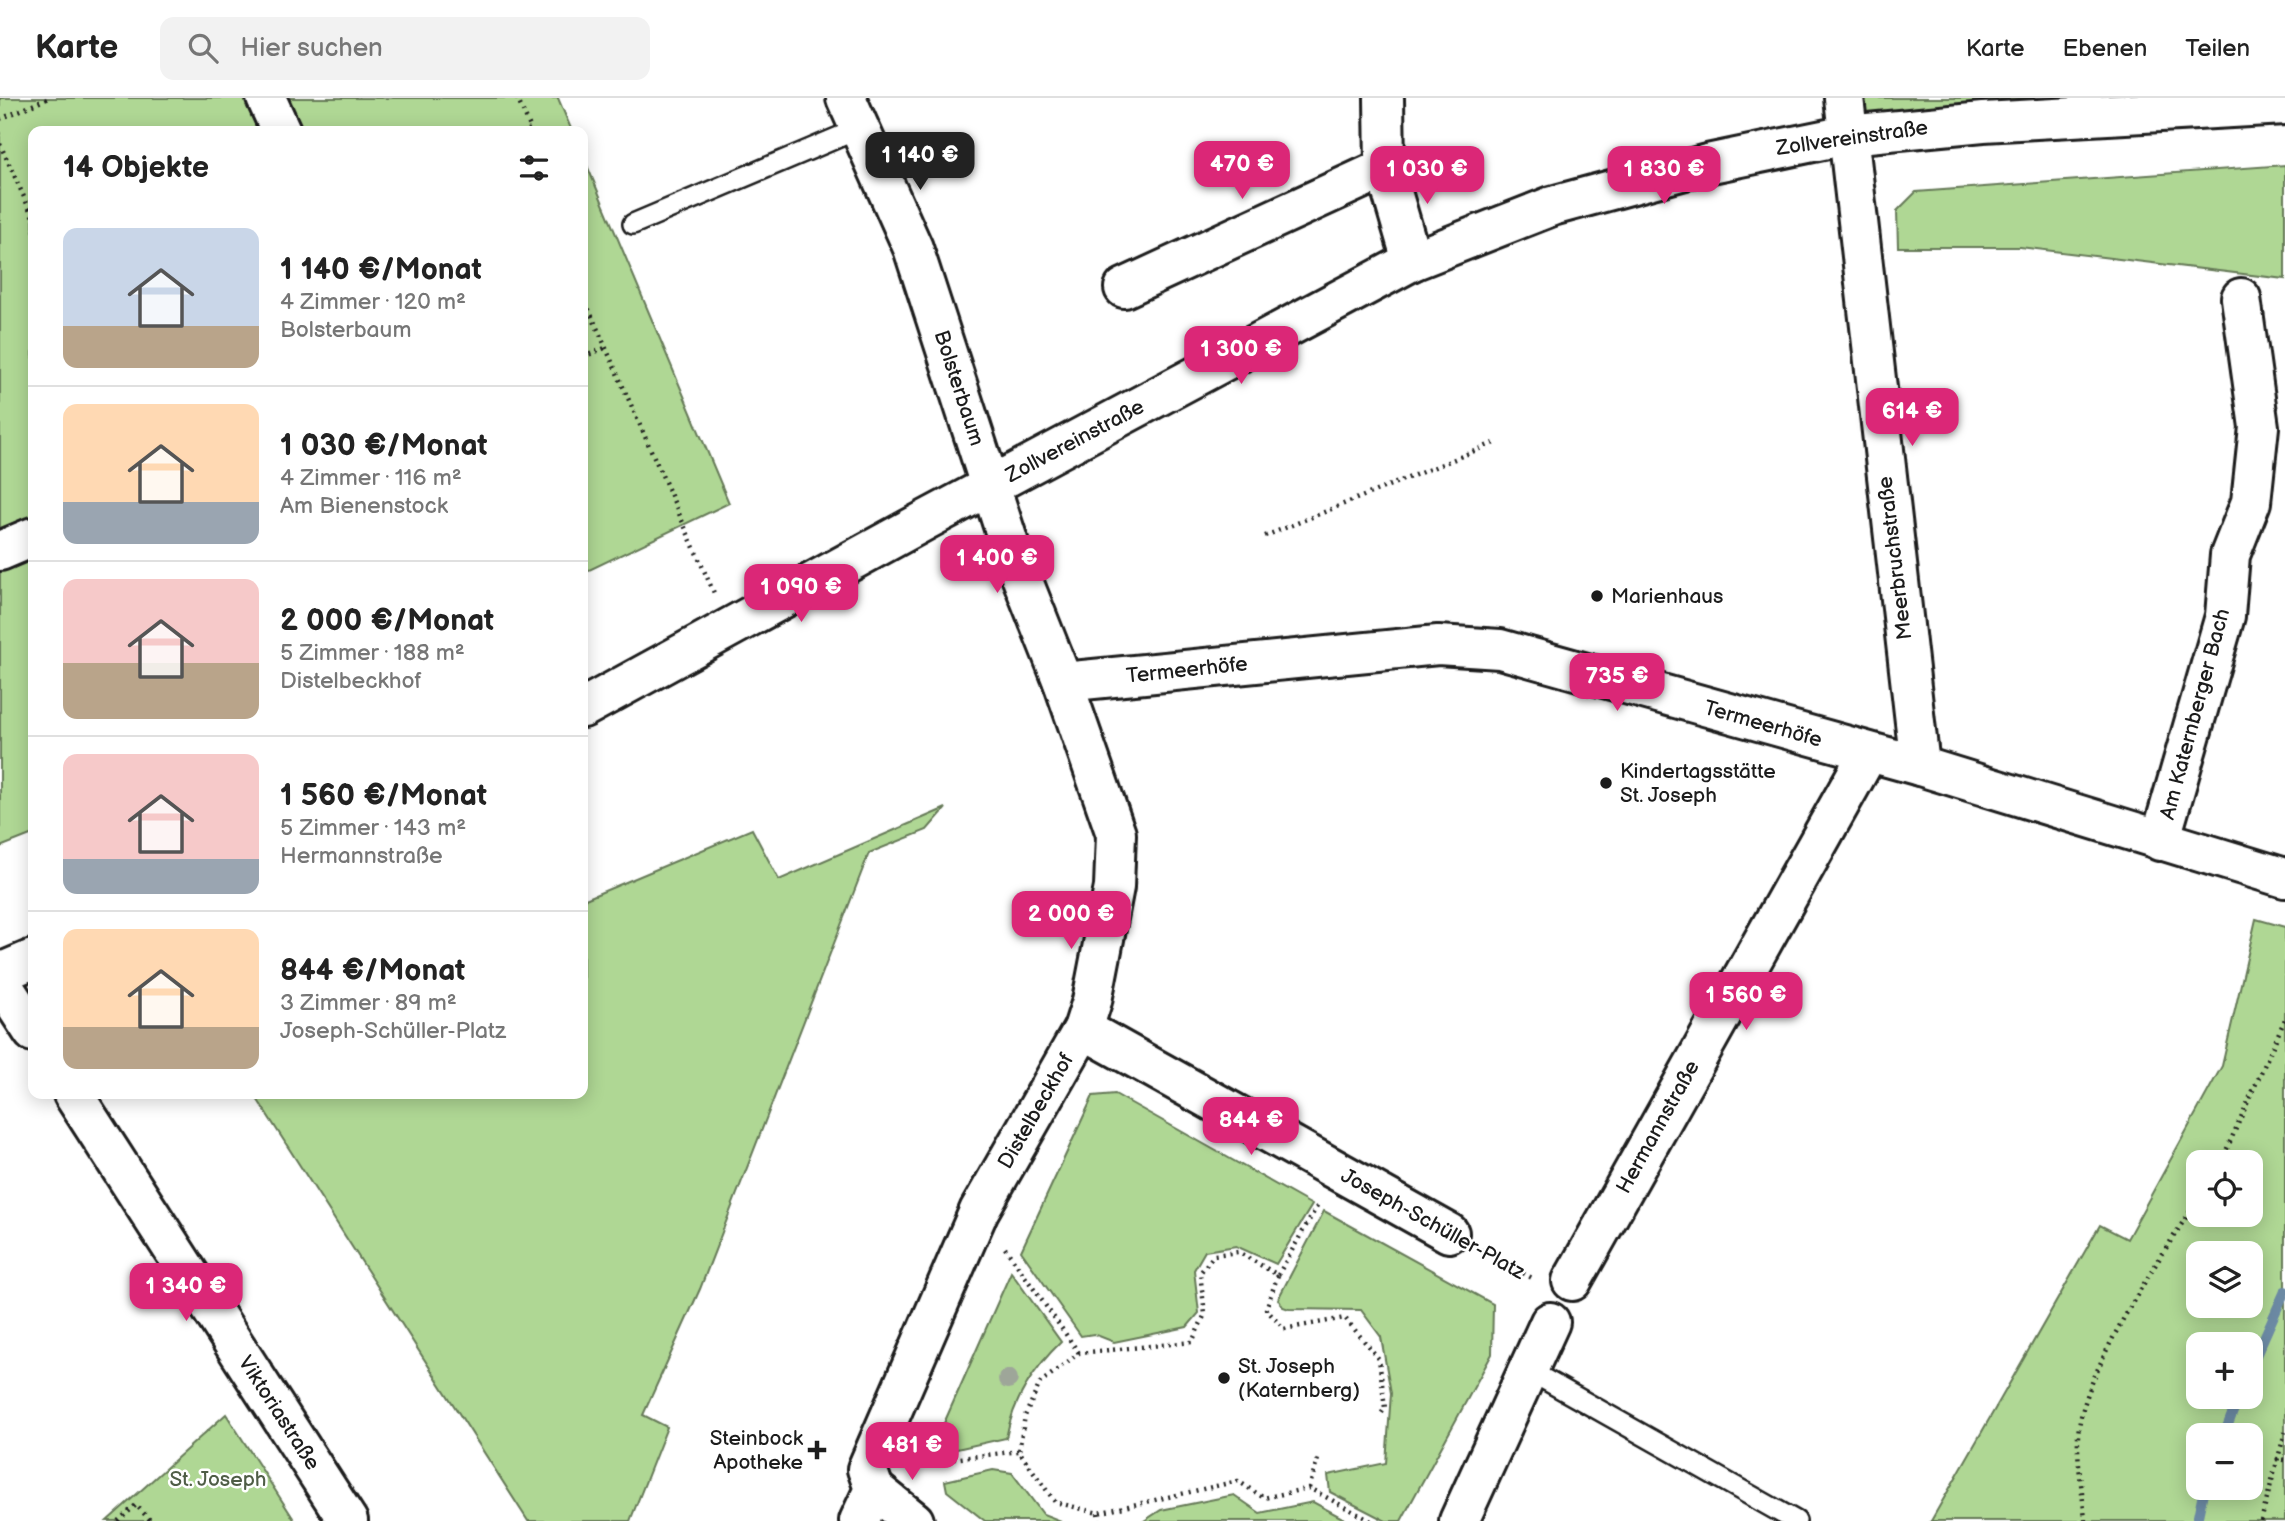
<!DOCTYPE html>
<html lang="de">
<head>
<meta charset="utf-8">
<style>
  body { margin:0; font-family:"Balsamiq Sans",sans-serif; background:#f2f2f2; color:#222; height:100vh; display:flex; flex-direction:column; font-size:26px; white-space:nowrap }
  * { box-sizing:border-box; margin:0 }
  p { font-size:23px; color:#767676 }
  .icon { flex:none; width:38px; height:38px; fill:none; stroke:currentColor; stroke-width:2; stroke-linecap:round; stroke-linejoin:round }
  .map { position:relative; flex:1; overflow:hidden }
  .side { position:absolute; left:28px; top:28px; width:560px; height:973px; display:flex; flex-direction:column; background:#fff; border-radius:14px; box-shadow:0 4px 18px #0003 }
  .side>* { flex:none }
  .buttons { position:absolute; left:2186px; top:1052px; display:grid; gap:14px }
  .buttons a { display:grid; place-items:center; width:77px; height:77px; border-radius:14px; background:#fff; box-shadow:0 4px 18px #0003; font-size:35px }
  .price { position:absolute; translate:-50% -60px; padding:0 16px; border-radius:14px; background:#db2777; color:#fff; font-size:23px; line-height:46px; filter:drop-shadow(0 2px 4px #0008) }
  .price::after { content:''; position:absolute; left:50%; top:42px; width:21px; height:16px; margin-left:-10px; background:inherit; clip-path:polygon(0 0,100% 0,50% 100%) }
  .price.on { background:#222; color:#fff }
  ul { padding:0; list-style:none }
  li { display:flex; align-items:center; gap:21px; height:175px; padding:0 35px }
  li+li { border-top:2px solid #e0e0e0 }
  li span { display:grid; place-items:center; flex:none; width:196px; height:140px; border-radius:14px; color:#555 }
  li>.icon { margin-inline-start:auto }
  span .icon { width:84px; height:84px; fill:#fffc; stroke-width:1 }
  li b { font-size:30px }
  h2 { display:flex; justify-content:space-between; align-items:center; height:84px; padding:0 35px; font-size:30px }
  header { display:flex; align-items:center; gap:42px; box-sizing:border-box; height:98px; padding:0 35px; background:#fff; border-bottom:2px solid #e0e0e0 }
  header strong { font-size:33px }
  nav { display:flex; gap:38px; margin-inline-start:auto; font-size:24px }
  .search { width:490px; height:63px; background:#f2f2f2; display:flex; align-items:center; gap:18px; box-sizing:border-box; padding:0 24px; border-radius:14px; color:#767676; font-size:26px }
  .map>svg:first-child { display:block }
  .green { fill:#afd794; stroke:#667a58; stroke-width:2; fill-rule:evenodd }
  .lines { fill:none; stroke-linecap:round; stroke-linejoin:round }
  .stream { stroke:#6c8aa4; stroke-width:10 }
  .service-casing { stroke:#1c1c1c; stroke-width:24 }
  .minor-casing { stroke:#1c1c1c; stroke-width:44 }
  .tertiary-casing { stroke:#1c1c1c; stroke-width:44 }
  .secondary-casing { stroke:#1c1c1c; stroke-width:44 }
  .path { stroke:#1c1c1c; stroke-width:4.5; stroke-dasharray:2 5; stroke-linecap:butt }
  .service { stroke:#fff; stroke-width:19 }
  .minor { stroke:#fff; stroke-width:38 }
  .tertiary { stroke:#fff; stroke-width:38 }
  .secondary { stroke:#fff; stroke-width:38 }
  .tree { fill:#9ea699 }
  .poi-dot { fill:#1c1c1c; stroke:#fff; stroke-width:2.5 }
  .labels { text-anchor:middle; dominant-baseline:central; stroke-width:5; stroke-linejoin:round; paint-order:stroke }
  .street-label { font-size:21px; fill:#1c1c1c; stroke:#fff }
  .poi-label { font-size:21px; fill:#1c1c1c; stroke:#fff; text-anchor:start }
  .park-label { font-size:21px; fill:#4f5d46; stroke:#fff }
</style>
</head>
<body>
<header>
<strong>Karte</strong>
<div class="search"><svg class="icon" aria-label="search" viewBox="0 0 24 24"><circle cx="10" cy="10" r="6"/><path d="M15 15l6 6"/></svg>Hier suchen</div>
<nav><a>Karte</a><a>Ebenen</a><a>Teilen</a></nav>
</header>
<div class="map">
<svg width="2285" height="1423" viewBox="0 0 2285 1423">
  <rect width="100%" height="100%" fill="#fff"/>
  <filter id="ink" filterUnits="userSpaceOnUse"><feTurbulence type="fractalNoise" baseFrequency=".0143" numOctaves="2"/><feDisplacementMap in="SourceGraphic" scale="14" xChannelSelector="R" yChannelSelector="G"/><feConvolveMatrix kernelMatrix="1 2 1 2 8 2 1 2 1" color-interpolation-filters="sRGB"/></filter>
  <g filter="url(#ink)">
    <g class="green">
      <path d="M 0,0 L 558,0 L 572,33 L 33,33 L 33,736 L 0,749 Z"/>
      <path d="M 1846,0 L 2285,0 L 1849,35 Z"/>
      <path d="M 583,58 L 729,405 L 583,475 Z"/>
      <path d="M 2285,67 L 2285,181 L 2020,149 L 1898,149 L 1897,113 L 1916,94 Z"/>
      <path d="M 946,710 L 927,732 L 869,755 L 700,1191 L 643,1317 L 667,1329 L 630,1423 L 528,1423 L 254,996 L 583,996 L 583,802 L 752,731 L 779,782 Z"/>
      <path d="M 2256,821 L 2285,829 L 2285,1423 L 1931,1423 L 2100,1127 L 2127,1141 L 2222,968 ZM 2198,1064 L 2250,1064 L 2250,1116 L 2198,1116 ZM 2198,1155 L 2250,1155 L 2250,1208 L 2198,1208 ZM 2198,1246 L 2250,1246 L 2250,1298 L 2198,1298 ZM 2198,1337 L 2250,1337 L 2250,1390 L 2198,1390 Z"/>
      <path d="M 1115,996 L 1312,1107 L 1276,1166 L 1236,1148 L 1205,1153 L 1194,1172 L 1199,1215 L 1187,1229 L 1114,1244 L 1094,1236 L 1081,1238 L 1021,1153 L 1093,998 Z"/>
      <path d="M 1324,1113 L 1493,1206 L 1492,1256 L 1401,1423 L 1386,1423 L 1330,1394 L 1328,1377 L 1386,1365 L 1391,1295 L 1381,1239 L 1361,1212 L 1289,1211 L 1283,1209 L 1278,1201 Z"/>
      <path d="M 1011,1174 L 1061,1244 C 1033,1271 1013,1302 1006,1340 L 939,1355 L 937,1341 Z"/>
      <path d="M 226,1316 L 295,1423 L 107,1423 Z"/>
      <path d="M 993,1372 L 1012,1375 L 1043,1416 L 1061,1423 L 985,1423 L 947,1393 L 945,1383 Z"/>
      <path d="M 1234,1397 L 1260,1415 L 1313,1404 L 1348,1423 L 1144,1423 L 1161,1412 Z"/>
    </g>
    <g class="lines">
      <g class="stream">
        <path d="M 2250,1271 L 2285,1193"/>
        <path d="M 2224,1337 L 2239,1298"/>
        <path d="M 2197,1423 L 2204,1390"/>
      </g>
      <defs>
        <g id="service">
          <path d="M 633,126 L 858,31"/>
          <path d="M 1528,1272 L 1796,1423"/>
        </g>
        <g id="minor">
          <path d="M 266,0 L 281,33"/>
          <path d="M 846,0 L 913,150 L 1013,458 L 1063,584 L 1116,736 L 1114,789 L 1092,903 L 1083,931 L 979,1113 L 867,1371 L 874,1391 L 859,1423"/>
          <path d="M 1384,0 L 1385,70 L 1412,163"/>
          <path d="M 1844,0 L 1920,668"/>
          <path d="M 1124,190 L 1385,70"/>
          <path d="M 0,453 L 33,439"/>
          <path d="M 1063,584 L 1438,547 L 1500,551 L 1920,668 L 2285,780"/>
          <path d="M 2160,743 L 2225,518 L 2230,457 L 2251,404 L 2259,329 L 2241,200"/>
          <path d="M 1083,931 L 1449,1135"/>
          <path d="M 1572,1183 L 1868,656"/>
          <path d="M 874,1391 L 914,1423"/>
          <path d="M 1459,1423 L 1550,1224"/>
        </g>
        <g id="tertiary">
          <path d="M 0,883 L 33,934"/>
          <path d="M 73,996 L 348,1423"/>
        </g>
        <g id="secondary">
          <path d="M 583,610 L 928,421 L 1412,163 L 1552,108 L 1707,66 L 1847,37 L 1983,24 L 2285,7"/>
          <path d="M 0,875 L 33,861"/>
        </g>
      </defs>
      <use href="#service" class="service-casing"/>
      <use href="#minor" class="minor-casing"/>
      <use href="#tertiary" class="tertiary-casing"/>
      <use href="#secondary" class="secondary-casing"/>
      <g class="path">
        <path d="M 517,0 L 531,31 L 526,33"/>
        <path d="M 0,21 L 49,0"/>
        <path d="M 0,46 L 33,119"/>
        <path d="M 583,198 L 714,495"/>
        <path d="M 583,259 L 605,250"/>
        <path d="M 1265,438 L 1494,345"/>
        <path d="M 2221,1064 L 2285,921"/>
        <path d="M 1005,1150 L 1079,1255"/>
        <path d="M 1480,1152 L 1534,1181"/>
        <path d="M 1278,1177 L 1319,1105"/>
        <path d="M 2276,1361 L 2285,1362"/>
        <path d="M 912,1366 L 1019,1353"/>
        <path d="M 1309,1390 L 1318,1361"/>
        <path d="M 1098,1415 L 1099,1423"/>
        <path d="M 118,1423 L 136,1407 L 151,1423"/>
        <path d="M 1371,1423 L 1309,1390 L 1264,1400 L 1238,1383 L 1098,1415 L 1055,1404 L 1019,1353 L 1025,1318 L 1040,1285 L 1079,1255 L 1192,1244 L 1205,1216 L 1200,1175 L 1214,1157 L 1238,1154 L 1278,1177 L 1266,1211 L 1284,1231 L 1345,1220 L 1379,1261 L 1385,1310 L 1379,1319"/>
        <path d="M 2085,1423 C 2083,1396 2077,1365 2078,1338 C 2082,1273 2162,1157 2198,1101"/>
        <path d="M 2261,1423 L 2285,1334"/>
      </g>
      <use href="#service" class="service"/>
      <use href="#minor" class="minor"/>
      <use href="#tertiary" class="tertiary"/>
      <use href="#secondary" class="secondary"/>
    </g>
    <circle class="tree" cx="1008" cy="1281" r="10"/>
  </g>
  <g class="poi-dot">
    <circle cx="1597" cy="498" r="7"/>
    <circle cx="1606" cy="685" r="7"/>
    <circle cx="1224" cy="1280" r="7"/>
    <path d="M813.5 1341.5h7v7h7v7h-7v7h-7v-7h-7v-7h7z"/>
  </g>
  <g class="labels">
    <g class="street-label">
      <text transform="translate(1852 40) rotate(-8)">Zollvereinstraße</text>
      <text transform="translate(959 290) rotate(72)">Bolsterbaum</text>
      <text transform="translate(1075 343) rotate(-28)">Zollvereinstraße</text>
      <text transform="translate(1895 460) rotate(-97)">Meerbruchstraße</text>
      <text transform="translate(1187 572) rotate(-6)">Termeerhöfe</text>
      <text transform="translate(2195 616) rotate(-75)">Am Katernberger Bach</text>
      <text transform="translate(1763 626) rotate(16)">Termeerhöfe</text>
      <text transform="translate(1036 1013) rotate(-60)">Distelbeckhof</text>
      <text transform="translate(1658 1029) rotate(-61)">Hermannstraße</text>
      <text transform="translate(1433 1126) rotate(29)">Joseph-Schüller-Platz</text>
      <text transform="translate(279 1315) rotate(57)">Viktoriastraße</text>
    </g>
    <g class="poi-label">
      <text x="1611" y="498">Marienhaus</text>
      <text x="1620" y="673">Kindertagsstätte<tspan x="1620" dy="24">St. Joseph</tspan></text>
      <text x="1238" y="1268">St. Joseph<tspan x="1238" dy="24">(Katernberg)</tspan></text>
      <text x="803" y="1340" text-anchor="end">Steinbock<tspan x="803" dy="24">Apotheke</tspan></text>
    </g>
    <g class="park-label">
      <text x="218" y="1381">St. Joseph</text>
    </g>
  </g>
</svg>
<div class="buttons">
<a><svg class="icon" aria-label="locate" viewBox="0 0 24 24"><circle cx="12" cy="12" r="6"/><path d="M12 2v4M12 18v4M2 12h4M18 12h4"/></svg></a>
<a><svg class="icon" aria-label="layers" viewBox="0 0 24 24"><path d="M12 4l9 5-9 5-9-5zM3 14l9 5 9-5"/></svg></a>
<a>+</a>
<a>−</a>
</div>
<b class="price on" style="left:920px;top:94px">1 140 €</b>
<b class="price" style="left:1242px;top:103px">470 €</b>
<b class="price" style="left:1427px;top:108px">1 030 €</b>
<b class="price" style="left:1664px;top:108px">1 830 €</b>
<b class="price" style="left:1241px;top:288px">1 300 €</b>
<b class="price" style="left:1912px;top:350px">614 €</b>
<b class="price" style="left:997px;top:497px">1 400 €</b>
<b class="price" style="left:801px;top:526px">1 090 €</b>
<b class="price" style="left:1617px;top:615px">735 €</b>
<b class="price" style="left:1071px;top:853px">2 000 €</b>
<b class="price" style="left:1746px;top:934px">1 560 €</b>
<b class="price" style="left:1251px;top:1059px">844 €</b>
<b class="price" style="left:186px;top:1225px">1 340 €</b>
<b class="price" style="left:912px;top:1384px">481 €</b>
<section class="side">
<h2>14 Objekte<svg class="icon" aria-label="filters" viewBox="0 0 24 24"><path d="M4 7h16M4 17h16"/><circle cx="9" cy="7" r="2"/><circle cx="15" cy="17" r="2"/></svg></h2>
<ul>
<li><span style="background:linear-gradient(#c9d6e8 70%,#b9a48a 0)"><svg class="icon" aria-label="home" viewBox="0 0 24 24"><path d="M3 11l9-7 9 7M6 9v11h12V9"/></svg></span><div><b>1 140 €/Monat</b><p>4 Zimmer · 120 m²</p><p>Bolsterbaum</p></div></li>
<li><span style="background:linear-gradient(#ffd9b3 70%,#9aa5b1 0)"><svg class="icon" aria-label="home" viewBox="0 0 24 24"><path d="M3 11l9-7 9 7M6 9v11h12V9"/></svg></span><div><b>1 030 €/Monat</b><p>4 Zimmer · 116 m²</p><p>Am Bienenstock</p></div></li>
<li><span style="background:linear-gradient(#f6c9c9 60%,#b9a48a 0)"><svg class="icon" aria-label="home" viewBox="0 0 24 24"><path d="M3 11l9-7 9 7M6 9v11h12V9"/></svg></span><div><b>2 000 €/Monat</b><p>5 Zimmer · 188 m²</p><p>Distelbeckhof</p></div></li>
<li><span style="background:linear-gradient(#f6c9c9 75%,#9aa5b1 0)"><svg class="icon" aria-label="home" viewBox="0 0 24 24"><path d="M3 11l9-7 9 7M6 9v11h12V9"/></svg></span><div><b>1 560 €/Monat</b><p>5 Zimmer · 143 m²</p><p>Hermannstraße</p></div></li>
<li><span style="background:linear-gradient(#ffd9b3 70%,#b9a48a 0)"><svg class="icon" aria-label="home" viewBox="0 0 24 24"><path d="M3 11l9-7 9 7M6 9v11h12V9"/></svg></span><div><b>844 €/Monat</b><p>3 Zimmer · 89 m²</p><p>Joseph-Schüller-Platz</p></div></li>
</ul>
</section>
</div>
</body>
</html>
